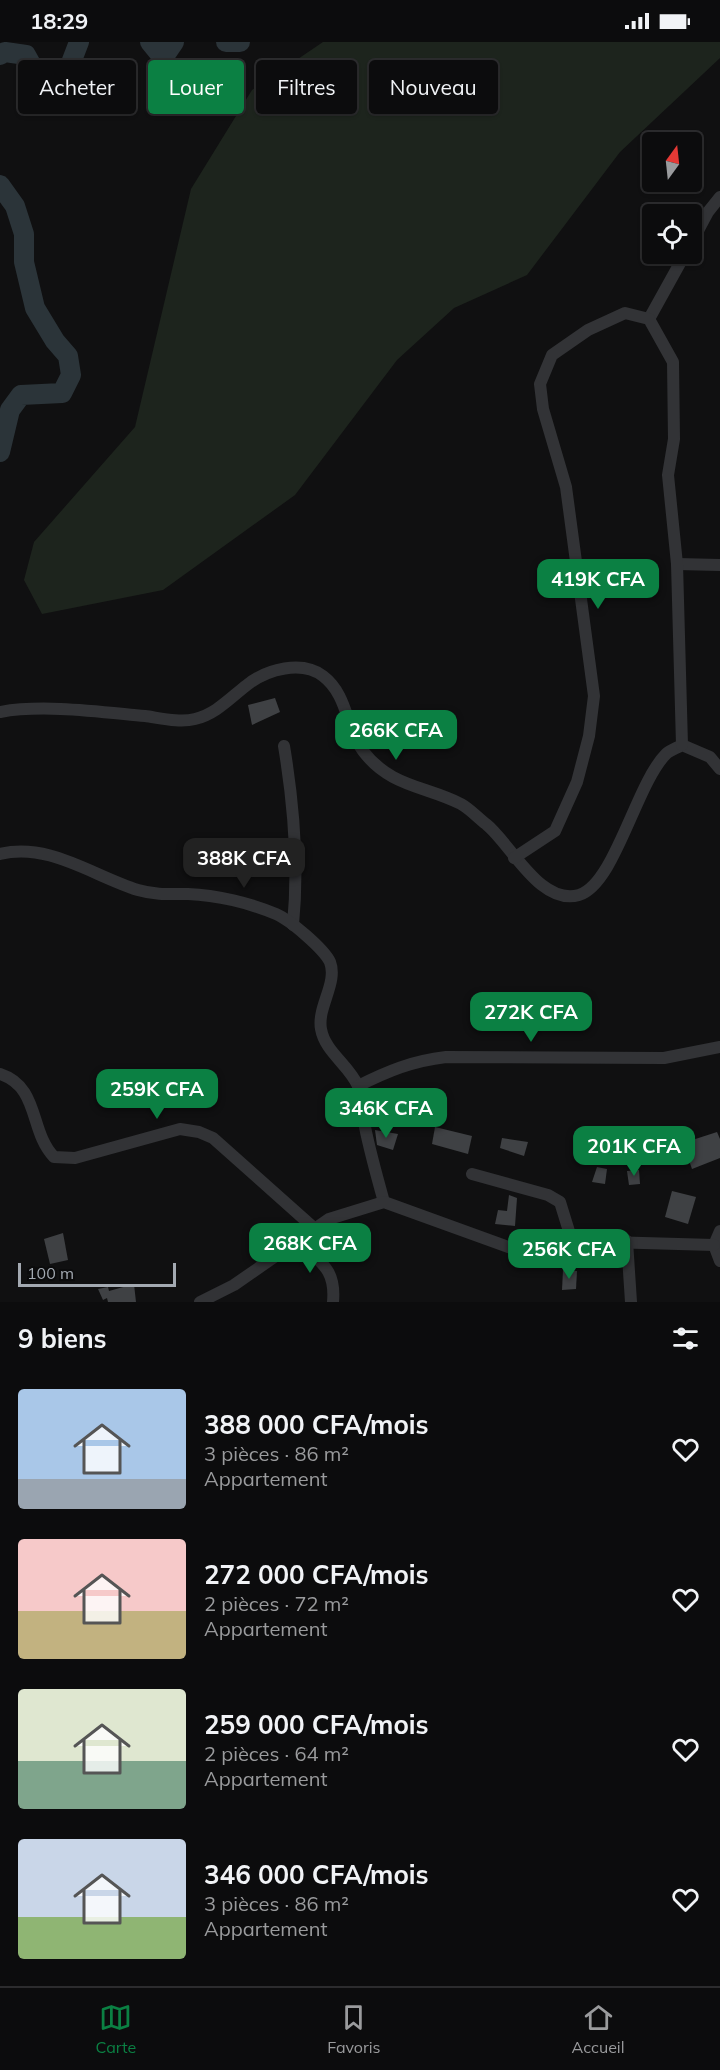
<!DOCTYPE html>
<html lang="fr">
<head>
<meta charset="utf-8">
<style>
  body { margin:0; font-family:Mulish,sans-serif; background:#151516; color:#f1f3f6; height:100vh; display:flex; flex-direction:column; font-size:22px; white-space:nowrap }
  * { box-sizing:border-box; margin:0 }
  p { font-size:20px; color:#9a9b9d }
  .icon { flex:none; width:33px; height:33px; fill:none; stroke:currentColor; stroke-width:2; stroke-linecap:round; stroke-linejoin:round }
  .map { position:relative; height:1260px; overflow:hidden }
  .details { display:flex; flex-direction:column; background:#0c0c0d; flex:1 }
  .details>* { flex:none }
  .top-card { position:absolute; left:18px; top:18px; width:684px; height:54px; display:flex; gap:12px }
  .needle { width:39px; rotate:15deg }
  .tools { position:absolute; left:642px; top:90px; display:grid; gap:12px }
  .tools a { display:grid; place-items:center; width:60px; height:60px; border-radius:6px; background:#0c0c0d; box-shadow:0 2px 4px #0004,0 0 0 2px #2c2c2e; font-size:30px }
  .scale { position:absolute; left:18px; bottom:15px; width:158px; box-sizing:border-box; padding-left:6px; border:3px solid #a3a9b1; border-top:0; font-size:16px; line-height:21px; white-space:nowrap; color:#a3a9b1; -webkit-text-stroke:4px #0b0b0c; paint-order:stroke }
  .price { position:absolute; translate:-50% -51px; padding:0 14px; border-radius:12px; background:#0b8043; color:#fff; font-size:20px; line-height:39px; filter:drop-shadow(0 2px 3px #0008) }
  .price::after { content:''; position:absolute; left:50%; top:36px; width:18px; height:14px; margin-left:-9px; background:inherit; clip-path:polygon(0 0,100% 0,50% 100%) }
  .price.active { background:#222; color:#fff }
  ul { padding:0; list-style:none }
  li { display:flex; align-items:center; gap:18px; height:150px; padding:0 18px }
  li span { display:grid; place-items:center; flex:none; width:168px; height:120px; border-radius:6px; color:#555 }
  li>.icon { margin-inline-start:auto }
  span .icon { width:72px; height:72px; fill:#fffc; stroke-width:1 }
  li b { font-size:26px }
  h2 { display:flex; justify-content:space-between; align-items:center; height:72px; padding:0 18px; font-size:26px }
  .pill { padding:0 21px; border-radius:6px; background:#0c0c0d; box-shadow:0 2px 4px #0004,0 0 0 2px #2c2c2e; font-size:21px; line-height:54px }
  .pill.active { background:#0b8043; color:#fff }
  .status { display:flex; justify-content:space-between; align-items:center; height:42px; padding:0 30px; background:#0c0c0d; direction:ltr }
  .status svg { height:16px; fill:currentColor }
  .menu { display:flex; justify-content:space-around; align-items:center; height:84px; border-top:2px solid #2c2c2e; background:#0c0c0d; font-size:16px; color:#9a9b9d }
  .menu a { display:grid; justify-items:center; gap:3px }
  .menu .active { color:#0b8043 }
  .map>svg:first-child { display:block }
  .green { fill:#1d241d }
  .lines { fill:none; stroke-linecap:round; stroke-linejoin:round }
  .river { stroke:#2b3439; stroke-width:20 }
  .building { fill:#3f4144 }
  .minor { stroke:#323336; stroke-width:12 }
</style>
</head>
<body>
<div class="status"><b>18:29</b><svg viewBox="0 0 49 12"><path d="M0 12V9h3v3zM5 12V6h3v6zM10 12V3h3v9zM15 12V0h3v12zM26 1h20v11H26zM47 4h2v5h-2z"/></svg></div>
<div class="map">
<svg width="720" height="1260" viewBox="0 0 720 1260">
  <rect width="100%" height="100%" fill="#101011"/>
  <path class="green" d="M 323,0 L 720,0 L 720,16 L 620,110 L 527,233 L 454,266 L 397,318 L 295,453 L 163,548 L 42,572 L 24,538 L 34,500 L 135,385 L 191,147 L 252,48 Z"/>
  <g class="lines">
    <g class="river">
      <path d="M 150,0 L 163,16 L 174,0"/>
      <path d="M 226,0 L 240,0"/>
      <path d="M 0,13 L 5,10 L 26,13 L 31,22 L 30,43 L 37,50 L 50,51 L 64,39 L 79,0"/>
      <path d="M 0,143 L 15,164 L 24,192 L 24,220 L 35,266 L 55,299 L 68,314 L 71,333 L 62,351 L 21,353 L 10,368 L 0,410"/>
    </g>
  </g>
  <g class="building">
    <path d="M 275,656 L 280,670 L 252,683 L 248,663 Z"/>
    <path d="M 435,1085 L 472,1094 L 468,1112 L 432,1102 Z"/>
    <path d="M 375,1088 L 398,1092 L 393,1108 L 377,1103 Z"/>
    <path d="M 717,1090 L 720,1097 L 720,1116 L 692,1127 L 683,1101 Z"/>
    <path d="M 502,1096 L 528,1100 L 524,1114 L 500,1106 Z"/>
    <path d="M 597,1125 L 607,1127 L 605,1142 L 592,1140 Z"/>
    <path d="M 639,1128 L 640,1142 L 629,1143 L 627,1129 Z"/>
    <path d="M 672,1149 L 696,1155 L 688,1182 L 665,1175 Z"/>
    <path d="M 509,1153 L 517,1156 L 515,1184 L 495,1182 L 498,1168 L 507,1169 Z"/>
    <path d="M 63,1191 L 68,1218 L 50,1222 L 44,1197 Z"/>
    <path d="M 563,1228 L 577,1229 L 576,1247 L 562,1248 Z"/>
    <path d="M 134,1242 L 136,1260 L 108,1260 L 107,1256 L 103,1258 L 98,1247 L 108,1245 L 109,1249 Z"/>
  </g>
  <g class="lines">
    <g class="minor">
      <path d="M 692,200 L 708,170 L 720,155"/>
      <path d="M 649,277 L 685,212"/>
      <path d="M 677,522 L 720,523"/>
      <path d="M 0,670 C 43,662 101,670 145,674 C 160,676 180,681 195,677 C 216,672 230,656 247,643 C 267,627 302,618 323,634 C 348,653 346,686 363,709 C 390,745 426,744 461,762 C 470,767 478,776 486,782 C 511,802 540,864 579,853 C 615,842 636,742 666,712 C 670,708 677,706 682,703 L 710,715 L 720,727"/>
      <path d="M 284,704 C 294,764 299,822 293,883"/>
      <path d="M 0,812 C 49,800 93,834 138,848 C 155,853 170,852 188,852 C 217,853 250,861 276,872 C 290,878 324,907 330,920 C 338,941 317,965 321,987 C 325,1010 349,1023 358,1044 C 362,1056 362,1072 365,1085 C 370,1110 377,1135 384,1160"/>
      <path d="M 514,816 L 555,789 L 577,740 L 589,694 L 594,654 L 566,445 L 543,367 L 540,342 L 552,313 L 588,288 L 625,271 L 649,277 L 673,320 L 674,397 L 668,433 L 677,522 L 682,703"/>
      <path d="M 0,1032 C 40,1045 29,1089 54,1115 L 75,1116 L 180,1087 L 199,1090 L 213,1096 L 314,1186"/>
      <path d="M 358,1044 C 388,1029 412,1019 446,1015 L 664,1016 L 720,1005"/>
      <path d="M 472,1132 L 548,1153 L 560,1160 L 572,1199"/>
      <path d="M 720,1189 L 714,1203 L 720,1219"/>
      <path d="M 299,1199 C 321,1221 336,1227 333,1260"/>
      <path d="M 627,1199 L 631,1260"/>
      <path d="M 200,1260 L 234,1243 L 329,1177 L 384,1160 L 514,1207 L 572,1199 L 714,1203"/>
    </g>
  </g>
</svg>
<div class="tools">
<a><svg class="needle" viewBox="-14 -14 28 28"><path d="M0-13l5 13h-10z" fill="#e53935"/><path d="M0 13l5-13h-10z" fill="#9a9b9d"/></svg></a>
<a><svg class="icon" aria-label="locate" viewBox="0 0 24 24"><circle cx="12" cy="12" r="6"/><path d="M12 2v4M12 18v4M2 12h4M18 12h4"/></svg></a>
</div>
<div class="scale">100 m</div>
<b class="price" style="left:598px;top:568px">419K CFA</b>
<b class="price" style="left:396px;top:719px">266K CFA</b>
<b class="price active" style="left:244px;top:847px">388K CFA</b>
<b class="price" style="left:531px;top:1001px">272K CFA</b>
<b class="price" style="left:157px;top:1078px">259K CFA</b>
<b class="price" style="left:386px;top:1097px">346K CFA</b>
<b class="price" style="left:634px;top:1135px">201K CFA</b>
<b class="price" style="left:310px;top:1232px">268K CFA</b>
<b class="price" style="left:569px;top:1238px">256K CFA</b>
<div class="top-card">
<a class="pill">Acheter</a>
<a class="pill active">Louer</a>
<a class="pill">Filtres</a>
<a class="pill">Nouveau</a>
</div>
</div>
<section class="details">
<h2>9 biens<svg class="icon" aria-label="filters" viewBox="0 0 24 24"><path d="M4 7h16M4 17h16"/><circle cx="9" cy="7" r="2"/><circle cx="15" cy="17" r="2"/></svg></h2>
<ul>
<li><span style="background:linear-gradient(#a9c7e8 75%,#9aa5b1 0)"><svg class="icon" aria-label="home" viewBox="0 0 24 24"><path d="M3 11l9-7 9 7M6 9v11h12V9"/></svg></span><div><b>388 000 CFA/mois</b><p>3 pièces · 86 m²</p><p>Appartement</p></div><svg class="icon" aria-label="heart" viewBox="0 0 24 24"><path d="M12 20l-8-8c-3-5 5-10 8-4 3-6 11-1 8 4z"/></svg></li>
<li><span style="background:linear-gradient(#f6c9c9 60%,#c2b280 0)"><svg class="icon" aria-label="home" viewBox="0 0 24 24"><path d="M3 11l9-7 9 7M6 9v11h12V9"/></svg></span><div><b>272 000 CFA/mois</b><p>2 pièces · 72 m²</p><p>Appartement</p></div><svg class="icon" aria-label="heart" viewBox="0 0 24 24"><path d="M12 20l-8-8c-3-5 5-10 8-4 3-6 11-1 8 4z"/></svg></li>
<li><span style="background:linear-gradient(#dfe7d0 60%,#7fa58c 0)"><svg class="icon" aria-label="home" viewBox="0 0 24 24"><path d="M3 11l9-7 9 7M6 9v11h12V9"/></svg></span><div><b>259 000 CFA/mois</b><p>2 pièces · 64 m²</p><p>Appartement</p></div><svg class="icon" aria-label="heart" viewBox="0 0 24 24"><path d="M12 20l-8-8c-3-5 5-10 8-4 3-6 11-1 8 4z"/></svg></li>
<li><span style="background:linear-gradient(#c9d6e8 65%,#8fb573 0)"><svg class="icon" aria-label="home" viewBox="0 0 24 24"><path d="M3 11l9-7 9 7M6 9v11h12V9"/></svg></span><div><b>346 000 CFA/mois</b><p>3 pièces · 86 m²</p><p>Appartement</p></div><svg class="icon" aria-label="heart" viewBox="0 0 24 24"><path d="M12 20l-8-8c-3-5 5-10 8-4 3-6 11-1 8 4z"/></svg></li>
</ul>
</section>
<nav class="menu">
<a class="active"><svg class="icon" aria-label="map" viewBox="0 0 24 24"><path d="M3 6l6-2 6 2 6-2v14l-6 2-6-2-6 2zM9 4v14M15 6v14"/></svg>Carte</a>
<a><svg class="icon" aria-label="saved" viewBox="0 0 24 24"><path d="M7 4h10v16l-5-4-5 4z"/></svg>Favoris</a>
<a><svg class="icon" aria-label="home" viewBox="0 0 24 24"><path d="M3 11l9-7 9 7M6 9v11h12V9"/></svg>Accueil</a>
</nav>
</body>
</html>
